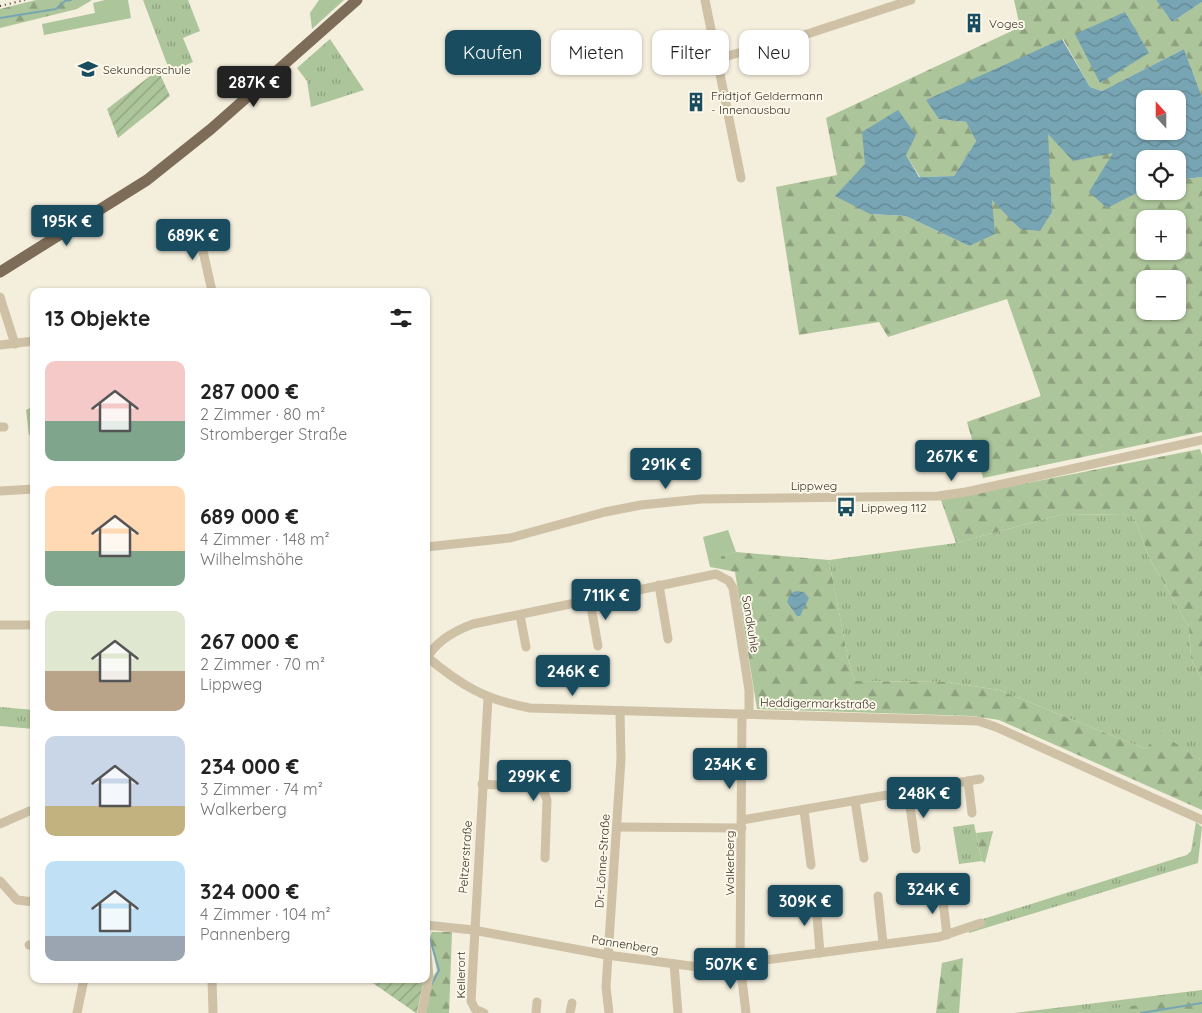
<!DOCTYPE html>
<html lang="de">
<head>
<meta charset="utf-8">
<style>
  body { margin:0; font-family:Quicksand,sans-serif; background:#f2f2f2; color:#222; height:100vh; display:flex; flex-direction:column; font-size:19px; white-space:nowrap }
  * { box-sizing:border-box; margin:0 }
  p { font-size:16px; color:#767676 }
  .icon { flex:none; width:28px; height:28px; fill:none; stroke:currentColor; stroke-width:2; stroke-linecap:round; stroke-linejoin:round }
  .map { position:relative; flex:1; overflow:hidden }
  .side { position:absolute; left:30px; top:288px; width:400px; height:695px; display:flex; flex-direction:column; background:#fff; border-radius:10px; box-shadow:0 1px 4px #0004 }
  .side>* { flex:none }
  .guide { position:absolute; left:445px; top:30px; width:475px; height:45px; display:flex; gap:10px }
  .needle { width:32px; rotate:339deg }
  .controls { position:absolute; left:1136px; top:90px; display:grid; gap:10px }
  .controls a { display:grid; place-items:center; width:50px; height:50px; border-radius:10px; background:#fff; box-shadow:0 1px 4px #0004; font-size:25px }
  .price { position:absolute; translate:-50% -42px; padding:0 11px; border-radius:5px; background:#194c5f; color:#fff; font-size:16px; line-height:32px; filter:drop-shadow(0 1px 2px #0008) }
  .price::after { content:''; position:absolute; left:50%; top:30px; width:15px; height:11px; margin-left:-8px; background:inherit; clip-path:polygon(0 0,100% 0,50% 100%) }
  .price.active { background:#222; color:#fff }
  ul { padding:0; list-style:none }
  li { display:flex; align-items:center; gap:15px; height:125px; padding:0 15px }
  li span { display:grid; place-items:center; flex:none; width:140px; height:100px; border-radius:10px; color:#555 }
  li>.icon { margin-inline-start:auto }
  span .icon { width:60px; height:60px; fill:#fffc; stroke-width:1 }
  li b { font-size:21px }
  h2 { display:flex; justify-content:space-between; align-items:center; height:60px; padding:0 15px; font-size:21px }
  .pill { padding:0 18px; border-radius:10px; background:#fff; box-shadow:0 1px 4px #0004; font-size:18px; line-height:45px }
  .pill.active { background:#194c5f; color:#fff }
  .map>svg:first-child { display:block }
  .grass { fill:url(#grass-tufts) }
  .forest { fill:url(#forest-firs); fill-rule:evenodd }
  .park { fill:#adc59a }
  .garden { fill:url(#garden-furrows) }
  .water { fill:url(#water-waves); fill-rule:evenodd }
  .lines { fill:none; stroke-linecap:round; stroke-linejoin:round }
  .stream { stroke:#78a5b4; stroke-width:2 }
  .minor { stroke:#cec1a6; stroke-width:9 }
  .major { stroke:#7d6c57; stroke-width:11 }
  .rail { stroke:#393128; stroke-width:2; stroke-dasharray:1 4; stroke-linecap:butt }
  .labels { text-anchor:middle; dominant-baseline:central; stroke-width:4; stroke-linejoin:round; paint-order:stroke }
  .poi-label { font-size:12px; fill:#393128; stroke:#fbf7e9; text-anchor:start }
  .street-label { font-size:12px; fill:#393128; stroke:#fbf7e9 }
</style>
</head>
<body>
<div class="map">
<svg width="1202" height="1013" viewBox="0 0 1202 1013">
  <defs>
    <pattern id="grass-tufts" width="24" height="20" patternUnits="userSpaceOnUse" patternTransform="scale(1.25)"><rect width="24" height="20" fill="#adc59a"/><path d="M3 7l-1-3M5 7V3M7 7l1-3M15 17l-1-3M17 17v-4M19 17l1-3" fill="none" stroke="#8ea17e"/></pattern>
    <pattern id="forest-firs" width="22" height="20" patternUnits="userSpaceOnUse" patternTransform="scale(1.25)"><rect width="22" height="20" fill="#adc59a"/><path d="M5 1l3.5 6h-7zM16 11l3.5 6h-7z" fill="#8ea17e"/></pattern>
    <pattern id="garden-furrows" width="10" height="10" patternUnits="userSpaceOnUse" patternTransform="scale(1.25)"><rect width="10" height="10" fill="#adc59a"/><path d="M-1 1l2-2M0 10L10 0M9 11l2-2" fill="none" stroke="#8ea17e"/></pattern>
    <pattern id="water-waves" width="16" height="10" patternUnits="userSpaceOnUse" patternTransform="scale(1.25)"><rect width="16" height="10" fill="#78a5b4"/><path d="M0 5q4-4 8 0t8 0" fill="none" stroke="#638792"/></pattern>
  </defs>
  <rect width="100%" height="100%" fill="#f4eedc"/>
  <g class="grass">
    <path d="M 143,0 L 188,0 L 200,31 L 183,38 L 193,62 L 170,72 Z"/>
    <path d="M 330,39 L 364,90 L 311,107 L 307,81 L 297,68 Z"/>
    <path d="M 34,406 L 34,434 L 29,435 L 26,410 Z"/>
    <path d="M 1063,514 L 1133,515 L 1151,561 L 1189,627 L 1191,658 L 1202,680 L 1202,761 L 1160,734 L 1145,749 L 999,690 L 948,682 L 855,681 L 848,659 L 829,560 L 956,543 Z"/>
    <path d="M 0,707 L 34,710 L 34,729 L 0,726 Z"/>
    <path d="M 1196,822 L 1202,827 L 1198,863 L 969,933 L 971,924 L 983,919 L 1187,855 L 1191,851 Z"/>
    <path d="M 974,824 L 982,861 L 959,864 L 953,827 Z"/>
    <path d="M 1202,990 L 1202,998 L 1077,1013 L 1014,1013 Z"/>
  </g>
  <g class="forest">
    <path d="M 36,0 L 92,0 L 77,9 L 0,28 L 0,9 Z"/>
    <path d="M 1014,0 L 1156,0 L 1172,22 L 1202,2 L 1202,97 L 1184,49 L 1102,91 L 1090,87 L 1063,39 L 939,119 L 966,122 L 976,141 L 954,176 L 920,177 L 906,155 L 865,164 L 870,214 L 906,216 L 969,246 L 992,199 L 1020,229 L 1052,212 L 1047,133 L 1114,153 L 1107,207 L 1145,189 L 1145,191 L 1178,191 L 1178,180 L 1202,177 L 1202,432 L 983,478 L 967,422 L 1041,396 L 1007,299 L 888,337 L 879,322 L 799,335 L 776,187 L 837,175 L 826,118 L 1020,27 ZM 1145,219 L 1178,219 L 1178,251 L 1145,251 ZM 1145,279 L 1178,279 L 1178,311 L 1145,311 Z"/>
    <path d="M 1200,449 L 1202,455 L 1202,680 L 1191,658 L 1189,627 L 1151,561 L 1133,515 L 1063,514 L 956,543 L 941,500 Z"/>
    <path d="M 736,552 L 829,560 L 848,659 L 855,681 L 948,682 L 999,690 L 1145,749 L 1160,733 L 1202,761 L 1202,810 L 999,720 L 973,716 L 757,709 L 735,572 L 721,569 L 721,556 Z"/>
    <path d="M 993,831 L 985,863 L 982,861 L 976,833 Z"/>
    <path d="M 432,932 L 452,932 L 449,1013 L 425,1013 L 432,978 L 437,971 L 430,937 Z"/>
    <path d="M 963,958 L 959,1013 L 936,1013 L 942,963 Z"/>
    <path d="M 1193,998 L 1202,998 L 1202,1013 L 1077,1013 Z"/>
  </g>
  <g class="park">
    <path d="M 105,0 L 128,0 L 131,18 L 44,35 L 42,24 L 95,13 L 93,3 Z"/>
    <path d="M 319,0 L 344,0 L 312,29 L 310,13 Z"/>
    <path d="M 728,530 L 736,552 L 721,556 L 721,569 L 710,567 L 703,537 Z"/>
  </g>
  <g class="garden">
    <path d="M 158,70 L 170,96 L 118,138 L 107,109 Z"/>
    <path d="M 367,979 L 424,979 L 417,1013 L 416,1013 Z"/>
  </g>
  <g class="water">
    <path d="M 1156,0 L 1202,0 L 1202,2 L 1172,22 Z"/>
    <path d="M 1125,12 L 1149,53 L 1100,83 L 1075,34 Z"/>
    <path d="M 1062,39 L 1090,87 L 1102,91 L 1184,49 L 1202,97 L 1202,177 L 1178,180 L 1178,159 L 1145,159 L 1145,189 L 1107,208 L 1089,192 L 1113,153 L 1073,161 L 1048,134 L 1052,212 L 1040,231 L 1020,229 L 992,200 L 995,234 L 969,246 L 906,216 L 870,214 L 835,196 L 865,164 L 862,132 L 898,110 L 916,135 L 906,155 L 919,177 L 954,176 L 976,141 L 966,122 L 939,119 L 926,100 ZM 1145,99 L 1178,99 L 1178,131 L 1145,131 Z"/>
    <path d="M 796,591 L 804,592 L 809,598 L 800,616 L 797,616 L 787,602 L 790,594 Z"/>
  </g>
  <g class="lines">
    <g class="stream">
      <path d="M 0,18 L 56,9 L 65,1 L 71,0"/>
      <path d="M 430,939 L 439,970 L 432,984"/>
      <path d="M 1141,1013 L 1202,1003"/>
    </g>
    <g class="minor">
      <path d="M 705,0 L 741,178"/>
      <path d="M 675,70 L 798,37 L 911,0"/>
      <path d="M 194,225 L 202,247 L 212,291"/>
      <path d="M 0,297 L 15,344"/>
      <path d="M 0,345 L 34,341"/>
      <path d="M 0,427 L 4,427"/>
      <path d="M 0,491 L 34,489"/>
      <path d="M 426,547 L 510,538 L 605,512 L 641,505 L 701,499 L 938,496 L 966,492 L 1202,440"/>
      <path d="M 659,585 L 668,639"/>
      <path d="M 590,601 L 598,646"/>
      <path d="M 520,615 L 526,647"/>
      <path d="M 0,625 L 34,625"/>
      <path d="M 426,656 C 460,685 486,700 530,708 L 978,721 L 996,727 L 1202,820"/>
      <path d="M 426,660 C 435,641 454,631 473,624 L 716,574 L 729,581 L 733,588 L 749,690 L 749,714"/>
      <path d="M 742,714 L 740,963 L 746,1013"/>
      <path d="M 968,781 L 972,813"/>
      <path d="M 482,784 L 539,788 L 544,792 L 547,800 L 545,858"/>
      <path d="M 908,792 L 916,849"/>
      <path d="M 855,801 L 864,858"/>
      <path d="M 804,810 L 811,865"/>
      <path d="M 742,820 L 980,779"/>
      <path d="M 0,824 L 34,809"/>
      <path d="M 617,827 L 742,828"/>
      <path d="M 0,881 L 17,900 L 34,902"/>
      <path d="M 942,893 L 947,935"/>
      <path d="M 878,896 L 883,943"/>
      <path d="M 816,904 L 820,953"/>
      <path d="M 426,925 L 473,930 L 607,955 L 706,968 L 939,937 L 981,923"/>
      <path d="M 29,945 L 34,946"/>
      <path d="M 674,964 L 678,1013"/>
      <path d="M 212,979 L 213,1013"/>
      <path d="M 77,1013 L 84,979"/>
      <path d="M 422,1013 L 429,977 L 426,941"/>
      <path d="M 484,1013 L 475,1009 L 471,1001 L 488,698"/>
      <path d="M 536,1013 L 537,1002"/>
      <path d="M 570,1013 L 572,1003"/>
      <path d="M 609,1013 L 606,987 L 621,759 L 620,711"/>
    </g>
    <path class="major" d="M 0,272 L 147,180 L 211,129 L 357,0"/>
    <path class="rail" d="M 0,6 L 25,0"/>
  </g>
  <defs>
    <symbol id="building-bare" viewBox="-9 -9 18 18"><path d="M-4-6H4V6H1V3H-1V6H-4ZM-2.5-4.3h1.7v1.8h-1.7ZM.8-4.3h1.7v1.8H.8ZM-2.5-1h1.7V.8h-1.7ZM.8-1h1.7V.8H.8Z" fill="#194c5f" stroke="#fbf7e9" stroke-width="2.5" paint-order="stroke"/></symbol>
    <symbol id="school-bare" viewBox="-9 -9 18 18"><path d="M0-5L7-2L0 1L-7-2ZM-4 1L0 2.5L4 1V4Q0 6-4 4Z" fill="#194c5f" stroke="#fbf7e9" stroke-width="2.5" paint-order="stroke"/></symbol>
    <symbol id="bus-bare" viewBox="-9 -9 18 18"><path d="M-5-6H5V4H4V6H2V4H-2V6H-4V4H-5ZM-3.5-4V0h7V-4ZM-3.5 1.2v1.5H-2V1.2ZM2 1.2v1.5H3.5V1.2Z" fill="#194c5f" stroke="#fbf7e9" stroke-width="2.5" paint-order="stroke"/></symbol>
  </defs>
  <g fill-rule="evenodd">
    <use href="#building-bare" x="960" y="9" width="28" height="28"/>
    <use href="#school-bare" x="74" y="55" width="28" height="28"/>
    <use href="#building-bare" x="682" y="88" width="28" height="28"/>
    <use href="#bus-bare" x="832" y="493" width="28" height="28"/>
  </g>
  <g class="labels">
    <g class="poi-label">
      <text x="989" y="23">Voges</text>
      <text x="103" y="69">Sekundarschule</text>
      <text x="711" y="95">Fridtjof Geldermann<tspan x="711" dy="14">- Innenausbau</tspan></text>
      <text x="861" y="507">Lippweg 112</text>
    </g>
    <g class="street-label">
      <text x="814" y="485">Lippweg</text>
      <text transform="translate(751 624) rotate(81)">Sandkuhle</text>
      <text transform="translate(818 703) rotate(1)">Heddigermarkstraße</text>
      <text transform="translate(465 857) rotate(-86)">Peltzerstraße</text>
      <text transform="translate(602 861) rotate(-86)">Dr.-Lönne-Straße</text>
      <text transform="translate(729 863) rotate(-90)">Walkerberg</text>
      <text transform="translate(625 944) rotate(9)">Pannenberg</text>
      <text transform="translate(460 975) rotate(-90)">Kellerort</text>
    </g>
  </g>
</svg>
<div class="controls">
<a><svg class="needle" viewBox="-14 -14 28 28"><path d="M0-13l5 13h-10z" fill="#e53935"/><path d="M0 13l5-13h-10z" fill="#767676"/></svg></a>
<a><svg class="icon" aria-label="locate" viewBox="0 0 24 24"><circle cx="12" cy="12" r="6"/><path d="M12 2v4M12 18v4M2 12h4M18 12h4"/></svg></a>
<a>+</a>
<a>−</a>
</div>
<b class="price active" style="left:254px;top:108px">287K €</b>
<b class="price" style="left:67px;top:247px">195K €</b>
<b class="price" style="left:193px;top:261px">689K €</b>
<b class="price" style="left:952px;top:482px">267K €</b>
<b class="price" style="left:666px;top:490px">291K €</b>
<b class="price" style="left:606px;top:621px">711K €</b>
<b class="price" style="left:573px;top:697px">246K €</b>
<b class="price" style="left:730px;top:790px">234K €</b>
<b class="price" style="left:534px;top:802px">299K €</b>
<b class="price" style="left:924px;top:819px">248K €</b>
<b class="price" style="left:933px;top:915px">324K €</b>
<b class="price" style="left:805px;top:927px">309K €</b>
<b class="price" style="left:731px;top:990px">507K €</b>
<div class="guide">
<a class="pill active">Kaufen</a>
<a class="pill">Mieten</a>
<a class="pill">Filter</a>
<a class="pill">Neu</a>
</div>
<section class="side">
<h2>13 Objekte<svg class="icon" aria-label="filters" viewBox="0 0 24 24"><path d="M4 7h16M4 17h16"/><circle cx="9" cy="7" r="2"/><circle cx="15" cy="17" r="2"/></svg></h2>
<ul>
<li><span style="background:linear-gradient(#f6c9c9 60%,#7fa58c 0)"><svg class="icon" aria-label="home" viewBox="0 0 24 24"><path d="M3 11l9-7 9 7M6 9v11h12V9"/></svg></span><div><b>287 000 €</b><p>2 Zimmer · 80 m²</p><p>Stromberger Straße</p></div></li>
<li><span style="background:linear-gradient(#ffd9b3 65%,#7fa58c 0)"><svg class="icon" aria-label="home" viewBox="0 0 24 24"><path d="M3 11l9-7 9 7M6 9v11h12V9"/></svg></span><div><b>689 000 €</b><p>4 Zimmer · 148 m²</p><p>Wilhelmshöhe</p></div></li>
<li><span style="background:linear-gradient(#dfe7d0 60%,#b9a48a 0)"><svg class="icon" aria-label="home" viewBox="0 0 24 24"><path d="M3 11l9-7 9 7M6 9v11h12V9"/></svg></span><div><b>267 000 €</b><p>2 Zimmer · 70 m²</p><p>Lippweg</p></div></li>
<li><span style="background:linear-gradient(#c9d6e8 70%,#c2b280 0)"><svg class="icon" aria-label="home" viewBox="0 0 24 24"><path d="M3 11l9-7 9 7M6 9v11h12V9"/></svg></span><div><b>234 000 €</b><p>3 Zimmer · 74 m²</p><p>Walkerberg</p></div></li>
<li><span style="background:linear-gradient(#bfe0f5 75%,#9aa5b1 0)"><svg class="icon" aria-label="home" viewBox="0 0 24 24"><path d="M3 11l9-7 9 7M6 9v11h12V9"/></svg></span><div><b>324 000 €</b><p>4 Zimmer · 104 m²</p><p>Pannenberg</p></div></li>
</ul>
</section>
</div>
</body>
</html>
